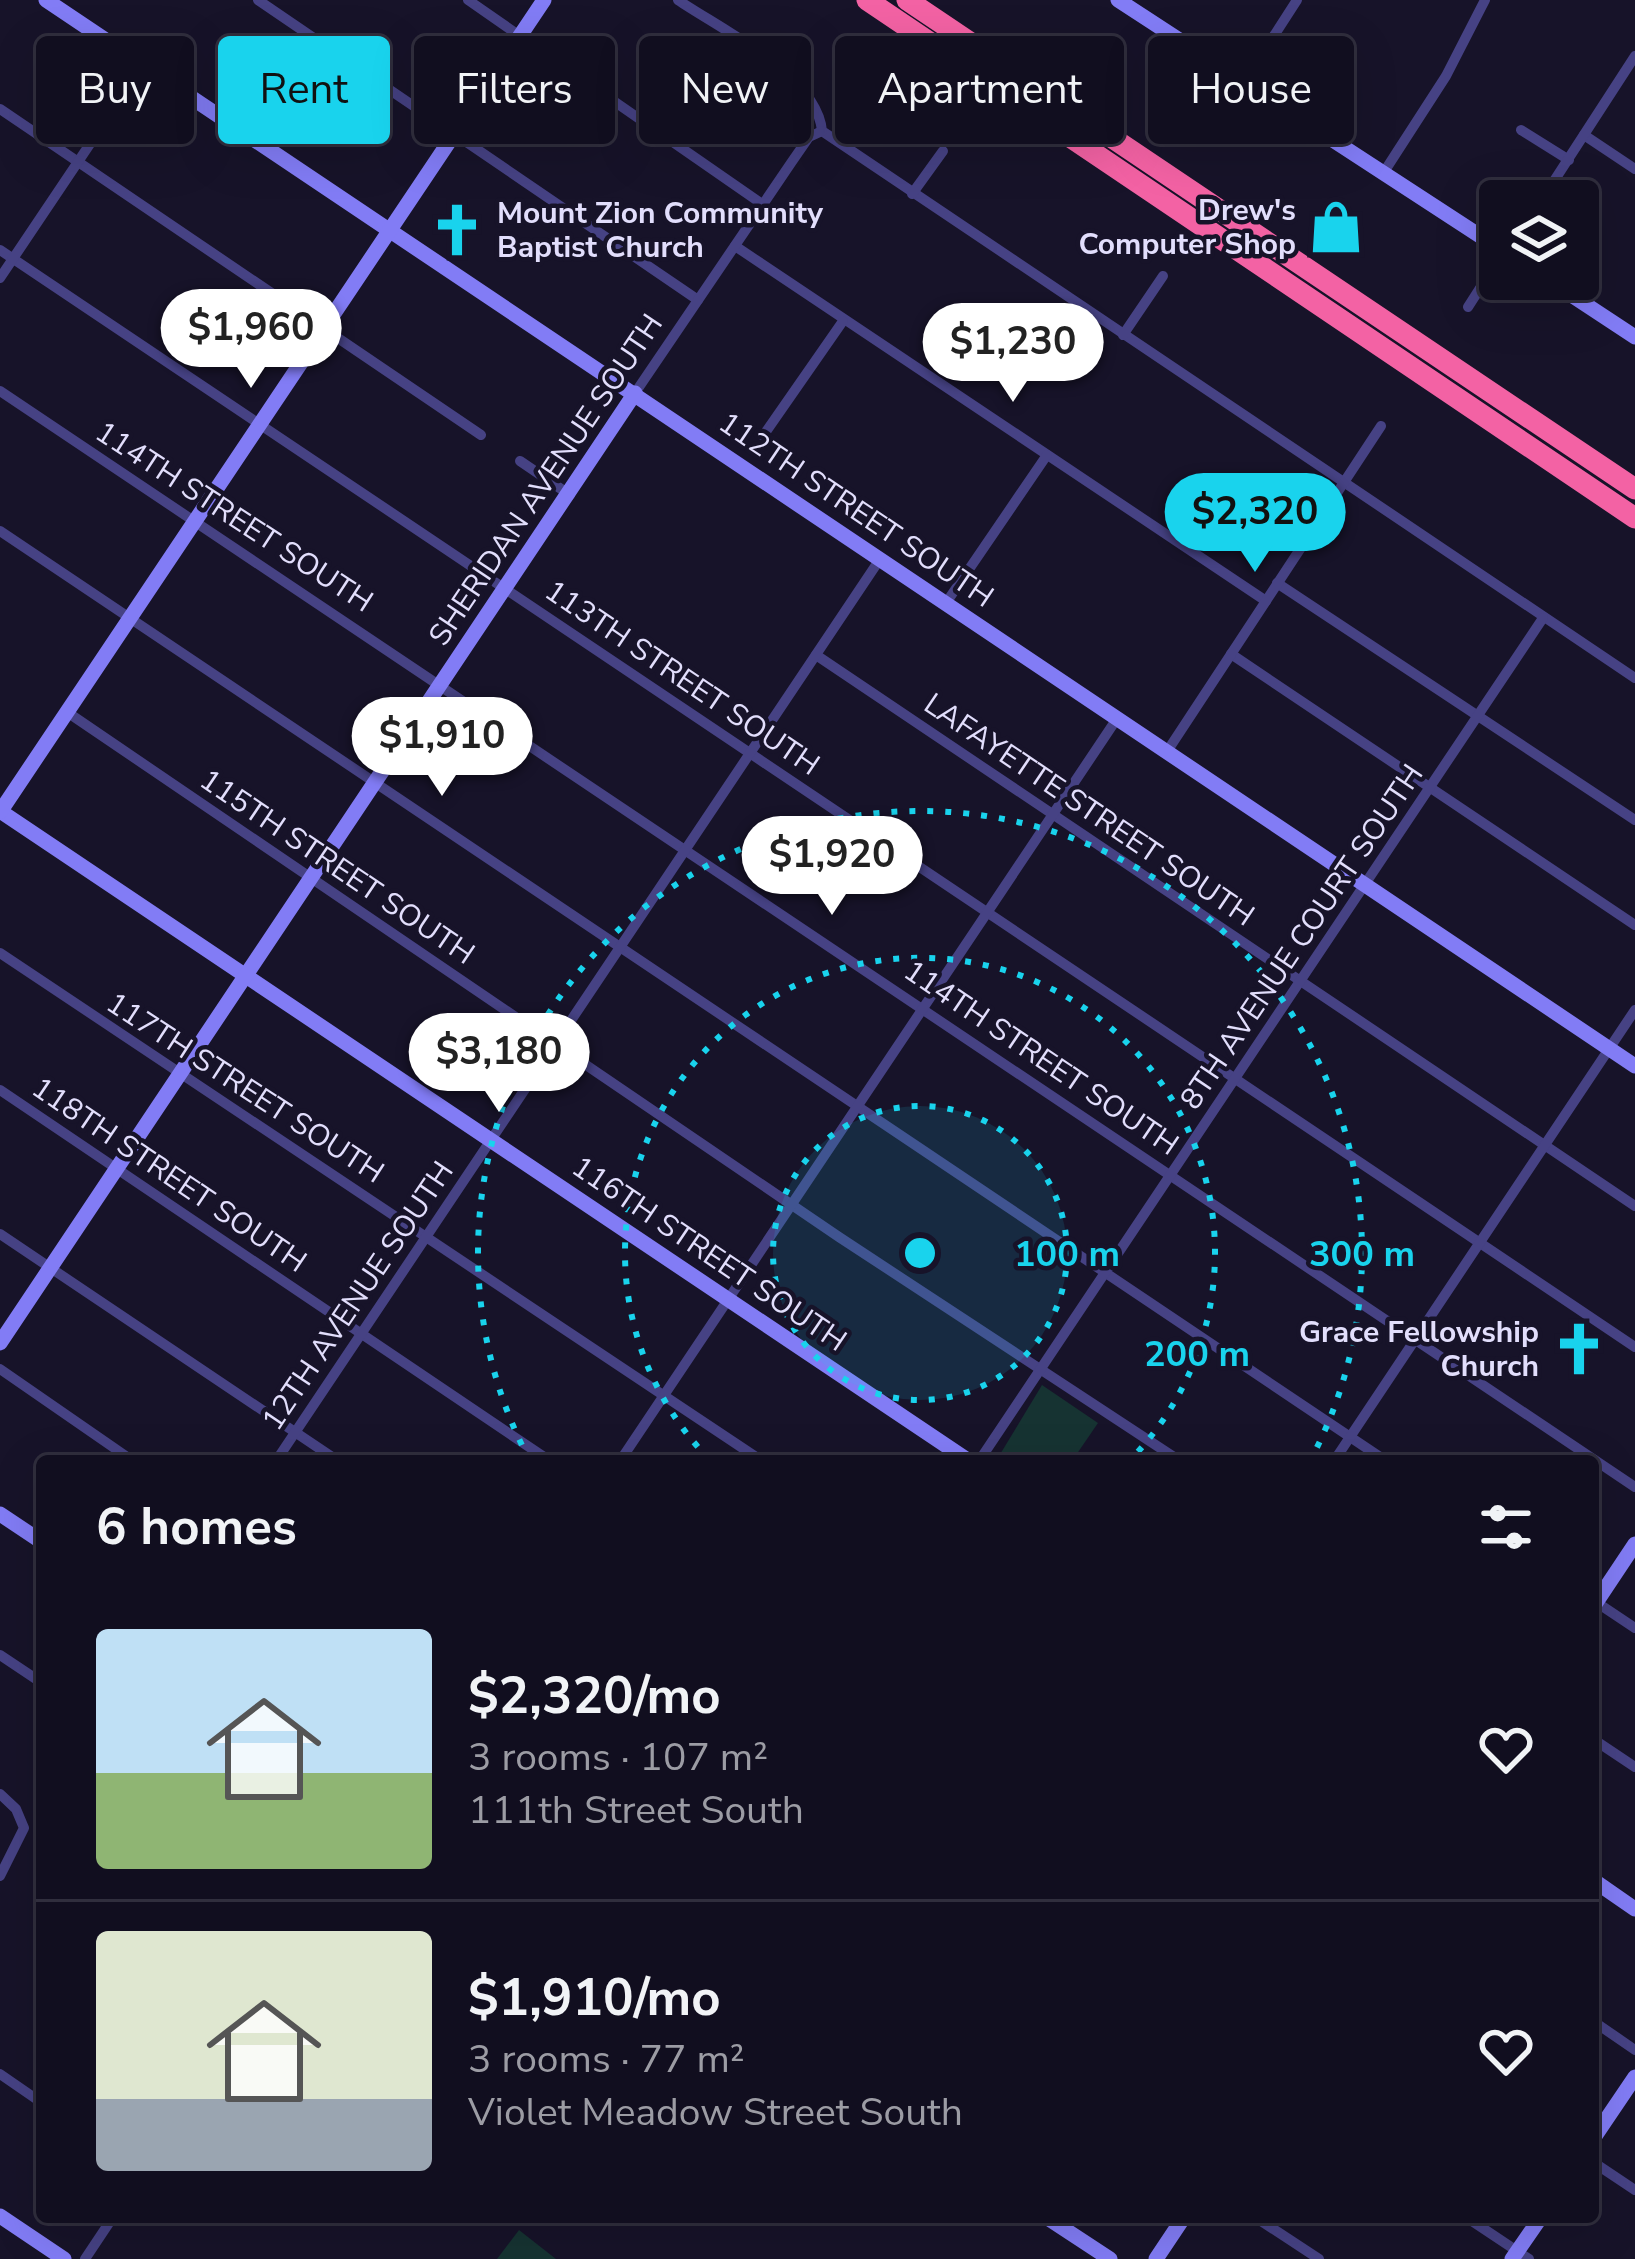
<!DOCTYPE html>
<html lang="en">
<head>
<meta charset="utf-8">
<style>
  body { margin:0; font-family:"Nunito Sans",sans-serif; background:#1e1c2c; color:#f1f3f6; height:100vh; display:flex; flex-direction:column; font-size:45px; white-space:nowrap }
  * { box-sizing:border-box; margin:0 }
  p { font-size:39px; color:#9c9ca4 }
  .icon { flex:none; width:66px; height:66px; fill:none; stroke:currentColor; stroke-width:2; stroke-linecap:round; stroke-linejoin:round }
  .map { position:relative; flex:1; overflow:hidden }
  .drawer { position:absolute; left:36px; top:1455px; width:1563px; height:768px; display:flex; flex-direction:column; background:#110e1f; border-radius:12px; box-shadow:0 12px 48px #0002,0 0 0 3px #302e3d }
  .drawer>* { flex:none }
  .top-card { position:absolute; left:36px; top:36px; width:1563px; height:108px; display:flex; gap:24px }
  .fabs { position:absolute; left:1479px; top:180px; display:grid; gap:24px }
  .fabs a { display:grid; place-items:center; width:120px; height:120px; border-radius:12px; background:#110e1f; box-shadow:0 12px 48px #0002,0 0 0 3px #302e3d; font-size:60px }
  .price { position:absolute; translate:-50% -102px; padding:0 27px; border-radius:42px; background:#fff; color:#222; font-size:39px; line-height:78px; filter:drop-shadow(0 3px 6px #0008) }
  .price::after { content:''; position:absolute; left:50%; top:72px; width:36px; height:27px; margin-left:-18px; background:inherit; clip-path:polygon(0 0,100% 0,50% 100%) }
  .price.on { background:#19d3ed; color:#111 }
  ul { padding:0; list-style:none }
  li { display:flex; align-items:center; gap:36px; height:300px; padding:0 60px }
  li+li { border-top:3px solid #302e3d }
  li span { display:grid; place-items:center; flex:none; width:336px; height:240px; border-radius:12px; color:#555 }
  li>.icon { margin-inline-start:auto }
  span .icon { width:144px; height:144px; fill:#fffc; stroke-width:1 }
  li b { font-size:51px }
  h2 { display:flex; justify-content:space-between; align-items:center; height:144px; padding:0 60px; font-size:51px }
  .tag { padding:0 42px; border-radius:12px; background:#110e1f; box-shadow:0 12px 48px #0002,0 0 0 3px #302e3d; font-size:42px; line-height:108px }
  .tag.on { background:#19d3ed; color:#111 }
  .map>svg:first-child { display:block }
  .green { fill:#163332 }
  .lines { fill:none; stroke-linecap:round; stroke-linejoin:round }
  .street { stroke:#464284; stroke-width:10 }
  .secondary { stroke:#827cf5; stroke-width:15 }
  .highway { stroke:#f362a4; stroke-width:21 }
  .ring { fill:none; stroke:#19d3ed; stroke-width:6; stroke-dasharray:6 12 }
  .labels { text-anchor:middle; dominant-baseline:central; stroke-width:9; stroke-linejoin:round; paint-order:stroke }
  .poi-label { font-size:30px; font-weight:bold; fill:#e2defc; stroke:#171329; text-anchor:end }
  .street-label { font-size:30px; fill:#e2defc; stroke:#171329 }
  .centre { fill:#19d3ed; stroke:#171329; stroke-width:6 }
  .ring-label { font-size:36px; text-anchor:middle; font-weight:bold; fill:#19d3ed; stroke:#171329; stroke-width:9; stroke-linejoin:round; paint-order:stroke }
</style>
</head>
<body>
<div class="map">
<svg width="1635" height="2259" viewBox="0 0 1635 2259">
  <rect width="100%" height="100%" fill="#171329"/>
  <g class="green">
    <path d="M 1042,1385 L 1098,1423 L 1072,1461 L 996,1461 Z"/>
    <path d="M 519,2230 L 556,2259 L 497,2259 Z"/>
  </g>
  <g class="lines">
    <g class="street">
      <path d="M 258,0 L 698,300"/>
      <path d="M 468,0 L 762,204"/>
      <path d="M 678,0 C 722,30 817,75 822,131 L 1635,678"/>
      <path d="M 1255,91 L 1257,62 L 1297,0"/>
      <path d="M 0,109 L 481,435"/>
      <path d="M 1521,130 L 1569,160"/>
      <path d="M 1584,135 L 1635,169"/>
      <path d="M 1242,139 L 1268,100"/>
      <path d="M 1384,172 L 1446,76 L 1485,0"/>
      <path d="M 912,194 L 943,151"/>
      <path d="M 1541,201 L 1635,56"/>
      <path d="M 735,246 L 1266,601"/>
      <path d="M 0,250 L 1635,1347"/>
      <path d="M 0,278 L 143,65"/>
      <path d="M 1468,307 L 1500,257"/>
      <path d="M 1123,335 L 1163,276"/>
      <path d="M 0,391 L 1635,1487"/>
      <path d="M 635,393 L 791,163 L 809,137 L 822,131"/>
      <path d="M 763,436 L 843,321"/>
      <path d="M 520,461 L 570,495"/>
      <path d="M 0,531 L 1386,1461"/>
      <path d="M 1277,583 L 1635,820"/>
      <path d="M 946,603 L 1047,455"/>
      <path d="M 1231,654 L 1635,925"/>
      <path d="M 816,655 L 1635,1206"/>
      <path d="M 67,712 L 839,1237 L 1180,1461"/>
      <path d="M 1168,750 L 1381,426"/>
      <path d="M 0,953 L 762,1461"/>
      <path d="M 0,1090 L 550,1461"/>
      <path d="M 0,1234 L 338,1461"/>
      <path d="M 0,1369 L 133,1461"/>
      <path d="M 276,1461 L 880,559"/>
      <path d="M 620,1461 L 1118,717"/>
      <path d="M 979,1461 L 1543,618"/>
      <path d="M 1334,1461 L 1635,1010"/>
      <path d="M 1593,1600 L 1635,1628"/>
      <path d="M 0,1655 L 42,1683"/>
      <path d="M 1593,1739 L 1635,1767"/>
      <path d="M 0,1794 L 16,1809 L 24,1828 L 0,1876"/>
      <path d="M 1593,2021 L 1635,2050"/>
      <path d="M 0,2074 L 42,2103"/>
      <path d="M 1593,2162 L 1635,2190"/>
      <path d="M 1255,2217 L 1319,2259"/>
      <path d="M 1466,2217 L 1529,2259"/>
      <path d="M 85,2259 L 113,2217"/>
    </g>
    <g class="secondary">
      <path d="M 46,0 L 1635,1066"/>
      <path d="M 1118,0 L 1500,249"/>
      <path d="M 1547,279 L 1635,337"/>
      <path d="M 0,811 L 969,1461"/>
      <path d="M 0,812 L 544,0"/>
      <path d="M 0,1343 L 635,393"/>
      <path d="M 0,1514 L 42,1542"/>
      <path d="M 1593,1607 L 1635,1544"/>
      <path d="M 1593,1880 L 1635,1909"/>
      <path d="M 1593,2139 L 1635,2077"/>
      <path d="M 0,2216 L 64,2259"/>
      <path d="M 1046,2217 L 1110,2259"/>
      <path d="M 1156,2259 L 1184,2217"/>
      <path d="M 1512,2259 L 1541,2217"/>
    </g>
    <g class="highway">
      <path d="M 867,0 L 1635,518"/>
      <path d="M 907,0 L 1635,489"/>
    </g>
  </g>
  <circle cx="920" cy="1253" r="147" fill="#19d3ed" fill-opacity=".12"/>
  <g class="ring">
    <circle cx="920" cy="1253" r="147"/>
    <path d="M710 1460A295 295 0 1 1 1130 1460"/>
    <path d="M530 1461A442 442 0 1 1 1310 1461"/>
  </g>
  <defs>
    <symbol id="shop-bare" viewBox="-9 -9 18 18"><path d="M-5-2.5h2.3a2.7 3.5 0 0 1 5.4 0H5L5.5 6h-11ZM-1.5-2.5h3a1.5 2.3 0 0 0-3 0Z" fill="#19d3ed" stroke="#171329" stroke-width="2.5" paint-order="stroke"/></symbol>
    <symbol id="church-bare" viewBox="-9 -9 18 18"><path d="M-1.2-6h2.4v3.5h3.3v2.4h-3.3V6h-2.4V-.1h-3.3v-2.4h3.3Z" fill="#19d3ed" stroke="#171329" stroke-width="2.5" paint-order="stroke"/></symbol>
  </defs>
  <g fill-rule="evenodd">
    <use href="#shop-bare" x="1298" y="189" width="76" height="76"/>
    <use href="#church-bare" x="419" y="192" width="76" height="76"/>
    <use href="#church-bare" x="1541" y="1311" width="76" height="76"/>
  </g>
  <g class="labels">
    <g class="poi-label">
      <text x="1296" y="210">Drew's<tspan x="1296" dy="34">Computer Shop</tspan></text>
      <text x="497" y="213" text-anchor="start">Mount Zion Community<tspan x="497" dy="34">Baptist Church</tspan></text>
      <text x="1539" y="1332">Grace Fellowship<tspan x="1539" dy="34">Church</tspan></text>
    </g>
    <g class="street-label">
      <text transform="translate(546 480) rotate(-56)">SHERIDAN AVENUE SOUTH</text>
      <text transform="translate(856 510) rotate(34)">112TH STREET SOUTH</text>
      <text transform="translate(234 517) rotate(33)">114TH STREET SOUTH</text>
      <text transform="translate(682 678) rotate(34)">113TH STREET SOUTH</text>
      <text transform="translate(1089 810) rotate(34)">LAFAYETTE STREET SOUTH</text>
      <text transform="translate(337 867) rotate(34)">115TH STREET SOUTH</text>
      <text transform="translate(1302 937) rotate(-56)">8TH AVENUE COURT SOUTH</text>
      <text transform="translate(1041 1058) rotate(34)">114TH STREET SOUTH</text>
      <text transform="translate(245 1088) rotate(33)">117TH STREET SOUTH</text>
      <text transform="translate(169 1175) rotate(34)">118TH STREET SOUTH</text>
      <text transform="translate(709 1254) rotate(34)">116TH STREET SOUTH</text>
      <text transform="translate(358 1296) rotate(-56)">12TH AVENUE SOUTH</text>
    </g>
  </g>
  <circle cx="920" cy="1253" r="18" class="centre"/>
  <g class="ring-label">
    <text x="1067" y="1266">100 m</text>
    <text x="1362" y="1266">300 m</text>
    <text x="1197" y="1366">200 m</text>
  </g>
</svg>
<div class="fabs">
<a><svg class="icon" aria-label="layers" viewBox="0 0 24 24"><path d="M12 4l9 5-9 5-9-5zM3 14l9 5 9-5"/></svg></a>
</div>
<b class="price" style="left:251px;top:391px">$1,960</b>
<b class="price" style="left:1013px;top:405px">$1,230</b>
<b class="price on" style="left:1255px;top:575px">$2,320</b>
<b class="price" style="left:442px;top:799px">$1,910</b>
<b class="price" style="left:832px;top:918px">$1,920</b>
<b class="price" style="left:499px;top:1115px">$3,180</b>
<div class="top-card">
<a class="tag">Buy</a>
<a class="tag on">Rent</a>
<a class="tag">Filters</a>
<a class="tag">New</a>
<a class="tag">Apartment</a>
<a class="tag">House</a>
</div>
<section class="drawer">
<h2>6 homes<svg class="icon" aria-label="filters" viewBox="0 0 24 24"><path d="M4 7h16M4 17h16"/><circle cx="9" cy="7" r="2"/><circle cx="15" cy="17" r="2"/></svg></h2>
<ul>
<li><span style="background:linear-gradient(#bfe0f5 60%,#8fb573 0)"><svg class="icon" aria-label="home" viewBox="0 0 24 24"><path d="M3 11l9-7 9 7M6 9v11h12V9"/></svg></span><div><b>$2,320/mo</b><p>3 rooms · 107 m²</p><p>111th Street South</p></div><svg class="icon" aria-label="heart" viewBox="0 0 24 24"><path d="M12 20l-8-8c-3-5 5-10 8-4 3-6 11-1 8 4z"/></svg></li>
<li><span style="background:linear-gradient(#dfe7d0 70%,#9aa5b1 0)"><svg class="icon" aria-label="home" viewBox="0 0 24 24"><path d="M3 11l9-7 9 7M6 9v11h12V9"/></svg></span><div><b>$1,910/mo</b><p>3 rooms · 77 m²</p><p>Violet Meadow Street South</p></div><svg class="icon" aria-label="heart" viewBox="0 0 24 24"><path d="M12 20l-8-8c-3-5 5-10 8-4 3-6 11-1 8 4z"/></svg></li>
</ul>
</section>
</div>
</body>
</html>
